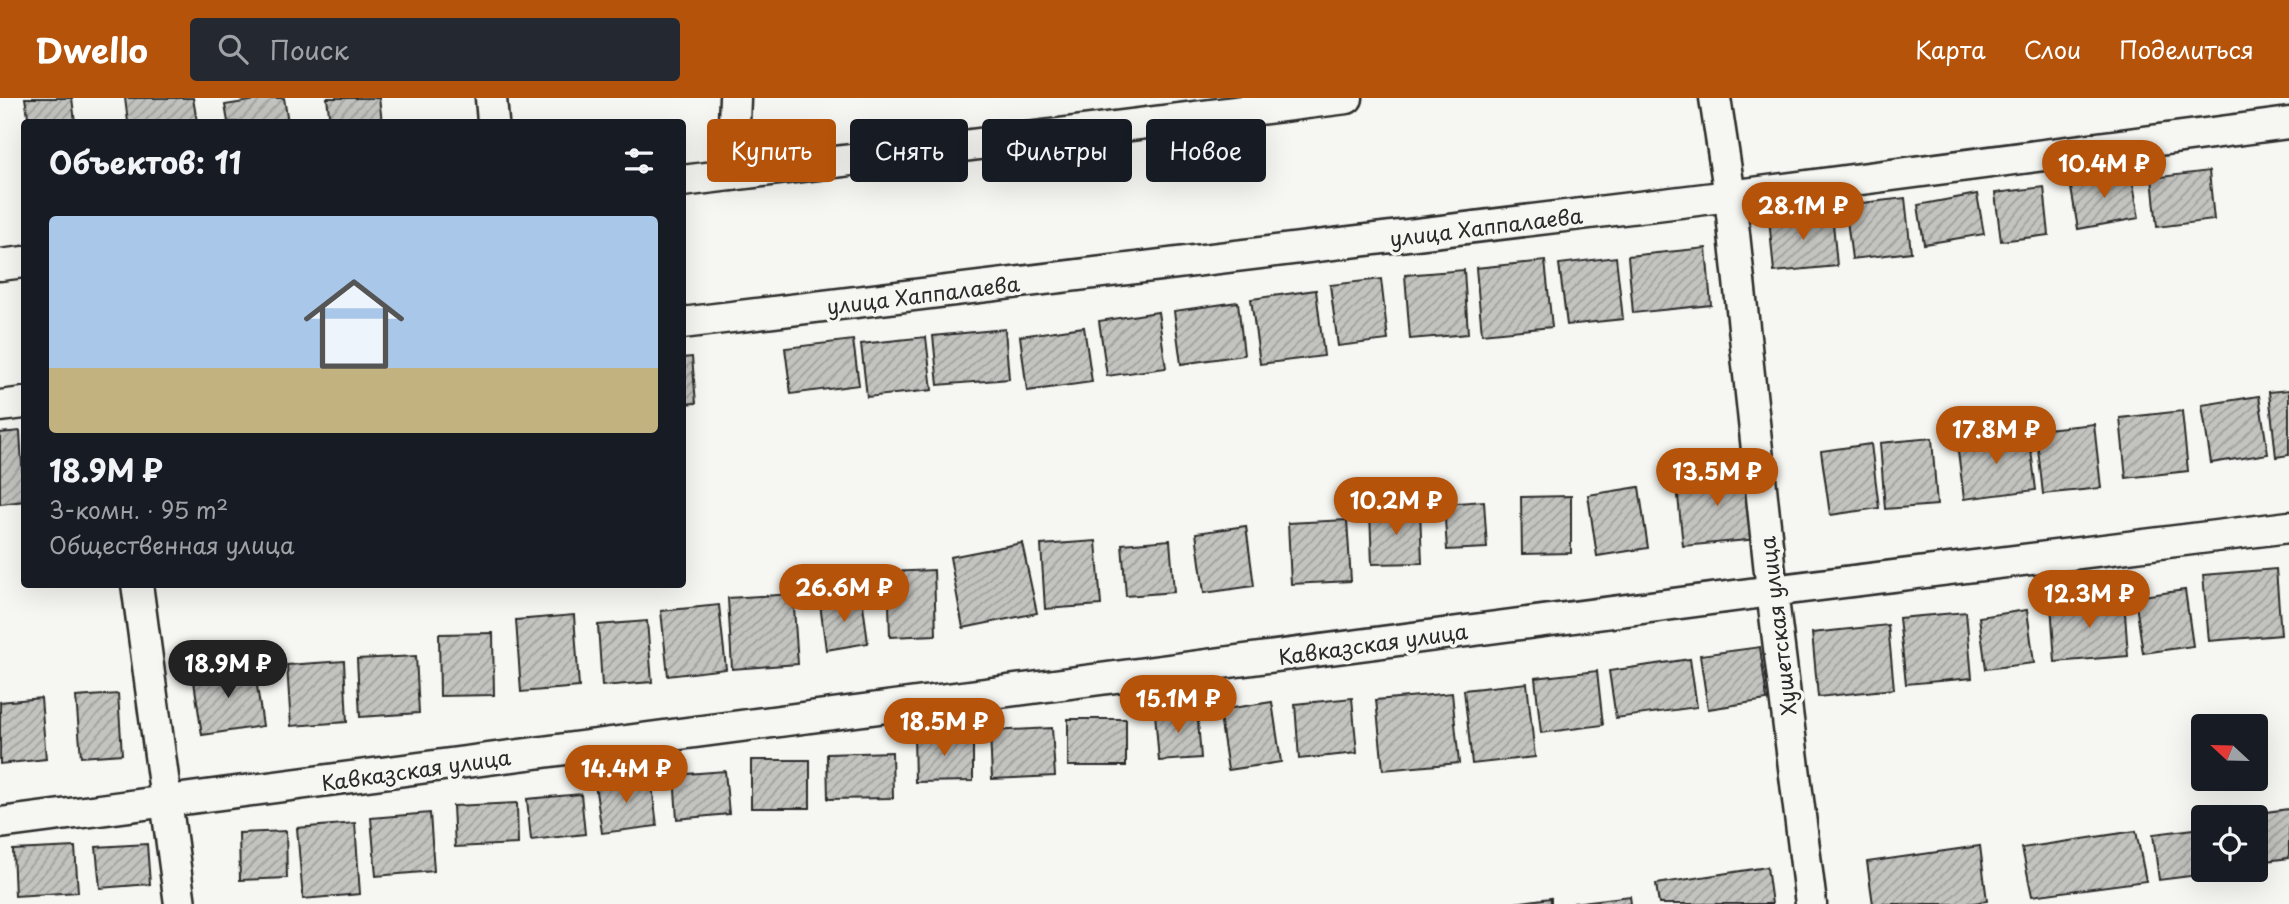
<!DOCTYPE html>
<html lang="ru">
<head>
<meta charset="utf-8">
<style>
  body { margin:0; font-family:"Playpen Sans",sans-serif; background:#242831; color:#f1f3f6; height:100vh; display:flex; flex-direction:column; font-size:26px; white-space:nowrap }
  * { box-sizing:border-box; margin:0 }
  p { font-size:23px; color:#9ea1a6 }
  .icon { flex:none; width:38px; height:38px; fill:none; stroke:currentColor; stroke-width:2; stroke-linecap:round; stroke-linejoin:round }
  .map { position:relative; flex:1; overflow:hidden }
  .side { position:absolute; left:21px; top:21px; width:665px; height:469px; display:flex; flex-direction:column; background:#171b24; border-radius:7px; box-shadow:0 7px 28px #0002 }
  .side>* { flex:none }
  .hud { position:absolute; left:707px; top:21px; width:665px; height:63px; display:flex; gap:14px }
  .needle { width:46px; rotate:292deg }
  .tools { position:absolute; left:2191px; top:616px; display:grid; gap:14px }
  .tools a { display:grid; place-items:center; width:77px; height:77px; border-radius:7px; background:#171b24; box-shadow:0 7px 28px #0002; font-size:35px }
  .price { position:absolute; translate:-50% -60px; padding:0 16px; border-radius:24px; background:#b45309; color:#fff; font-size:23px; line-height:46px; filter:drop-shadow(0 2px 4px #0008) }
  .price::after { content:''; position:absolute; left:50%; top:42px; width:21px; height:16px; margin-left:-10px; background:inherit; clip-path:polygon(0 0,100% 0,50% 100%) }
  .price.current { background:#222; color:#fff }
  ul { padding:0; list-style:none }
  li { display:grid; align-content:center; gap:14px; height:371px; padding:0 28px }
  li+li { border-top:2px solid #363941 }
  li span { display:grid; place-items:center; height:217px; border-radius:7px; color:#555 }
  li>.icon { margin-inline-start:auto }
  span .icon { width:126px; height:126px; fill:#fffc; stroke-width:1 }
  li b { font-size:30px }
  h2 { display:flex; justify-content:space-between; align-items:center; height:84px; padding:0 28px; font-size:30px }
  .pill { padding:0 24px; border-radius:7px; background:#171b24; box-shadow:0 7px 28px #0002; font-size:24px; line-height:63px }
  .pill.current { background:#b45309; color:#fff }
  header { display:flex; align-items:center; gap:42px; box-sizing:border-box; height:98px; padding:0 35px; background:#b45309; color:#fff }
  header strong { font-size:33px }
  nav { display:flex; gap:38px; margin-inline-start:auto; font-size:24px }
  .search { width:490px; height:63px; background:#242831; display:flex; align-items:center; gap:18px; box-sizing:border-box; padding:0 24px; border-radius:7px; color:#9ea1a6; font-size:26px }
  .map>svg:first-child { display:block }
  .building { fill:url(#building-hatch); stroke:#2b2b2b; stroke-width:2 }
  .lines { fill:none; stroke-linecap:round; stroke-linejoin:round }
  .street-casing { stroke:#2b2b2b; stroke-width:35 }
  .street { stroke:#f6f6f2; stroke-width:30 }
  .labels { text-anchor:middle; dominant-baseline:central; stroke-width:7; stroke-linejoin:round; paint-order:stroke }
  .street-label { font-size:21px; fill:#2b2b2b; stroke:#f6f6f2 }
</style>
</head>
<body>
<header>
<strong>Dwello</strong>
<div class="search"><svg class="icon" aria-label="search" viewBox="0 0 24 24"><circle cx="10" cy="10" r="6"/><path d="M15 15l6 6"/></svg>Поиск</div>
<nav><a>Карта</a><a>Слои</a><a>Поделиться</a></nav>
</header>
<div class="map">
<svg width="2289" height="806" viewBox="0 0 2289 806">
  <defs>
    <pattern id="building-hatch" width="6" height="6" patternUnits="userSpaceOnUse" patternTransform="scale(1.75)"><rect width="6" height="6" fill="#c3c3c0"/><path d="M-1 1l2-2M0 6l6-6M5 7l2-2" fill="none" stroke="#9f9f9c"/></pattern>
  </defs>
  <rect width="100%" height="100%" fill="#f6f6f2"/>
  <filter id="ink" filterUnits="userSpaceOnUse"><feTurbulence type="fractalNoise" baseFrequency=".0143" numOctaves="2"/><feDisplacementMap in="SourceGraphic" scale="14" xChannelSelector="R" yChannelSelector="G"/><feConvolveMatrix kernelMatrix="1 2 1 2 8 2 1 2 1" color-interpolation-filters="sRGB"/></filter>
  <g filter="url(#ink)">
    <g class="building">
      <path d="M 25,0 L 72,0 L 75,24 L 29,24 Z"/>
      <path d="M 125,0 L 193,0 L 197,24 L 128,24 Z"/>
      <path d="M 268,0 L 284,0 L 288,24 L 228,24 L 225,7 Z"/>
      <path d="M 327,0 L 379,0 L 382,24 L 330,24 Z"/>
      <path d="M 2209,73 L 2214,122 L 2157,129 L 2152,80 Z"/>
      <path d="M 2131,74 L 2139,120 L 2078,131 L 2070,84 Z"/>
      <path d="M 2044,89 L 2049,137 L 2001,143 L 1995,95 Z"/>
      <path d="M 1977,96 L 1984,136 L 1924,146 L 1918,107 Z"/>
      <path d="M 1905,100 L 1911,154 L 1852,161 L 1845,107 Z"/>
      <path d="M 1832,114 L 1837,168 L 1774,174 L 1769,120 Z"/>
      <path d="M 1706,150 L 1711,207 L 1633,215 L 1628,158 Z"/>
      <path d="M 1616,159 L 1623,221 L 1567,227 L 1559,166 Z"/>
      <path d="M 1545,163 L 1552,229 L 1482,236 L 1476,170 Z"/>
      <path d="M 1464,172 L 1468,236 L 1410,241 L 1405,177 Z"/>
      <path d="M 1381,181 L 1388,242 L 1338,248 L 1330,187 Z"/>
      <path d="M 1316,192 L 1324,258 L 1260,266 L 1251,201 Z"/>
      <path d="M 1238,204 L 1244,257 L 1181,266 L 1174,213 Z"/>
      <path d="M 1158,214 L 1166,270 L 1107,278 L 1099,223 Z"/>
      <path d="M 1084,229 L 1092,284 L 1027,293 L 1020,238 Z"/>
      <path d="M 1005,231 L 1009,281 L 938,287 L 933,238 Z"/>
      <path d="M 926,239 L 932,292 L 867,299 L 861,246 Z"/>
      <path d="M 853,242 L 859,287 L 791,296 L 785,250 Z"/>
      <path d="M 692,259 L 696,305 L 682,306 L 682,260 Z"/>
      <path d="M 2289,292 L 2289,357 L 2276,359 L 2269,294 Z"/>
      <path d="M 2259,298 L 2268,356 L 2211,365 L 2202,307 Z"/>
      <path d="M 2182,313 L 2188,373 L 2126,380 L 2120,320 Z"/>
      <path d="M 2094,326 L 2101,390 L 2043,396 L 2036,332 Z"/>
      <path d="M 20,333 L 24,403 L 0,406 L 0,335 Z"/>
      <path d="M 2029,336 L 2036,392 L 1964,401 L 1957,345 Z"/>
      <path d="M 1932,340 L 1937,407 L 1885,411 L 1880,345 Z"/>
      <path d="M 1871,346 L 1879,410 L 1830,417 L 1821,353 Z"/>
      <path d="M 1751,371 L 1758,441 L 1683,448 L 1676,378 Z"/>
      <path d="M 1639,389 L 1648,450 L 1597,458 L 1588,397 Z"/>
      <path d="M 1571,398 L 1571,455 L 1522,456 L 1521,399 Z"/>
      <path d="M 1484,403 L 1487,450 L 1447,452 L 1444,406 Z"/>
      <path d="M 1420,412 L 1422,465 L 1372,466 L 1370,414 Z"/>
      <path d="M 1347,422 L 1351,483 L 1291,486 L 1288,425 Z"/>
      <path d="M 1246,428 L 1254,488 L 1204,495 L 1196,435 Z"/>
      <path d="M 1170,442 L 1174,494 L 1126,498 L 1122,446 Z"/>
      <path d="M 1096,443 L 1101,507 L 1045,511 L 1041,447 Z"/>
      <path d="M 1022,445 L 1037,515 L 963,530 L 950,459 Z"/>
      <path d="M 2276,471 L 2281,537 L 2209,543 L 2203,477 Z"/>
      <path d="M 934,472 L 936,537 L 890,539 L 888,474 Z"/>
      <path d="M 2185,492 L 2193,548 L 2143,555 L 2135,499 Z"/>
      <path d="M 793,496 L 798,566 L 732,571 L 728,500 Z"/>
      <path d="M 862,499 L 868,545 L 826,552 L 820,506 Z"/>
      <path d="M 2124,501 L 2128,558 L 2055,564 L 2051,506 Z"/>
      <path d="M 719,507 L 726,571 L 668,578 L 661,513 Z"/>
      <path d="M 2027,512 L 2034,565 L 1986,571 L 1979,519 Z"/>
      <path d="M 1966,514 L 1972,580 L 1906,586 L 1899,520 Z"/>
      <path d="M 574,517 L 579,589 L 521,594 L 516,522 Z"/>
      <path d="M 647,523 L 652,584 L 602,588 L 598,527 Z"/>
      <path d="M 1888,527 L 1894,591 L 1818,599 L 1812,535 Z"/>
      <path d="M 493,535 L 494,597 L 440,598 L 439,536 Z"/>
      <path d="M 1760,549 L 1767,602 L 1708,611 L 1700,557 Z"/>
      <path d="M 416,558 L 419,615 L 360,619 L 357,561 Z"/>
      <path d="M 1690,561 L 1697,609 L 1616,620 L 1609,573 Z"/>
      <path d="M 344,563 L 347,624 L 291,628 L 287,567 Z"/>
      <path d="M 254,568 L 263,628 L 202,637 L 193,577 Z"/>
      <path d="M 1597,573 L 1603,627 L 1541,635 L 1535,580 Z"/>
      <path d="M 1527,585 L 1535,659 L 1472,666 L 1464,592 Z"/>
      <path d="M 1452,595 L 1459,665 L 1383,672 L 1376,602 Z"/>
      <path d="M 118,596 L 122,656 L 81,659 L 76,599 Z"/>
      <path d="M 41,600 L 46,661 L 0,666 L 0,604 Z"/>
      <path d="M 1352,600 L 1357,655 L 1299,661 L 1295,606 Z"/>
      <path d="M 1272,604 L 1281,664 L 1228,672 L 1219,612 Z"/>
      <path d="M 1197,611 L 1201,660 L 1159,663 L 1155,615 Z"/>
      <rect x="1068" y="621" width="58" height="47"/>
      <path d="M 1052,630 L 1055,678 L 992,681 L 990,633 Z"/>
      <path d="M 973,636 L 973,683 L 915,684 L 914,637 Z"/>
      <path d="M 892,654 L 893,700 L 828,701 L 827,656 Z"/>
      <rect x="751" y="662" width="59" height="48"/>
      <path d="M 725,673 L 729,716 L 677,721 L 674,677 Z"/>
      <path d="M 651,679 L 657,728 L 602,735 L 595,686 Z"/>
      <path d="M 581,696 L 585,736 L 531,742 L 527,701 Z"/>
      <path d="M 517,705 L 518,746 L 455,749 L 453,708 Z"/>
      <path d="M 2289,711 L 2289,760 L 2257,764 L 2256,719 L 2251,719 L 2251,716 Z"/>
      <path d="M 430,715 L 434,773 L 376,778 L 371,720 Z"/>
      <path d="M 355,725 L 360,796 L 303,801 L 297,730 Z"/>
      <path d="M 2203,730 L 2203,772 L 2221,772 L 2221,774 L 2159,782 L 2153,736 Z"/>
      <path d="M 286,733 L 287,780 L 240,782 L 239,735 Z"/>
      <path d="M 2136,733 L 2146,783 L 2032,798 L 2022,750 Z"/>
      <path d="M 147,746 L 150,786 L 100,790 L 96,749 Z"/>
      <path d="M 1980,748 L 1987,803 L 1967,806 L 1873,806 L 1867,764 Z"/>
      <path d="M 75,749 L 78,794 L 15,798 L 13,752 Z"/>
      <path d="M 1767,769 L 1772,806 L 1659,806 L 1656,786 Z"/>
      <path d="M 1630,798 L 1631,806 L 1574,806 L 1574,805 Z"/>
      <path d="M 1551,800 L 1551,806 L 1507,806 Z"/>
    </g>
    <g class="lines">
      <defs>
        <g id="street">
          <path d="M 491,0 L 493,24"/>
          <path d="M 1715,0 L 1730,98 L 1772,493 L 1811,806"/>
          <path d="M 732,77 L 735,0"/>
          <path d="M 682,83 L 1347,0"/>
          <path d="M 0,167 L 24,164"/>
          <path d="M 682,225 L 1730,98 L 2289,25"/>
          <path d="M 0,308 L 24,305"/>
          <path d="M 137,486 L 180,806"/>
          <path d="M 0,725 L 1772,493 L 2289,429"/>
        </g>
      </defs>
      <use href="#street" class="street-casing"/>
      <use href="#street" class="street"/>
    </g>
  </g>
  <g class="labels">
    <g class="street-label">
      <text transform="translate(1486 128) rotate(-7)">улица Хаппалаева</text>
      <text transform="translate(923 196) rotate(-7)">улица Хаппалаева</text>
      <text transform="translate(1777 528) rotate(-97)">Хушетская улица</text>
      <text transform="translate(1373 545) rotate(-8)">Кавказская улица</text>
      <text transform="translate(416 671) rotate(-8)">Кавказская улица</text>
    </g>
  </g>
</svg>
<div class="tools">
<a><svg class="needle" viewBox="-14 -14 28 28"><path d="M0-13l5 13h-10z" fill="#e53935"/><path d="M0 13l5-13h-10z" fill="#9ea1a6"/></svg></a>
<a><svg class="icon" aria-label="locate" viewBox="0 0 24 24"><circle cx="12" cy="12" r="6"/><path d="M12 2v4M12 18v4M2 12h4M18 12h4"/></svg></a>
</div>
<b class="price" style="left:2104px;top:102px">10.4M ₽</b>
<b class="price" style="left:1803px;top:144px">28.1M ₽</b>
<b class="price" style="left:1996px;top:368px">17.8M ₽</b>
<b class="price" style="left:1717px;top:410px">13.5M ₽</b>
<b class="price" style="left:1396px;top:439px">10.2M ₽</b>
<b class="price" style="left:844px;top:526px">26.6M ₽</b>
<b class="price" style="left:2089px;top:532px">12.3M ₽</b>
<b class="price current" style="left:228px;top:602px">18.9M ₽</b>
<b class="price" style="left:1178px;top:637px">15.1M ₽</b>
<b class="price" style="left:944px;top:660px">18.5M ₽</b>
<b class="price" style="left:626px;top:707px">14.4M ₽</b>
<div class="hud">
<a class="pill current">Купить</a>
<a class="pill">Снять</a>
<a class="pill">Фильтры</a>
<a class="pill">Новое</a>
</div>
<section class="side">
<h2>Объектов: 11<svg class="icon" aria-label="filters" viewBox="0 0 24 24"><path d="M4 7h16M4 17h16"/><circle cx="9" cy="7" r="2"/><circle cx="15" cy="17" r="2"/></svg></h2>
<ul>
<li><span style="background:linear-gradient(#a9c7e8 70%,#c2b280 0)"><svg class="icon" aria-label="home" viewBox="0 0 24 24"><path d="M3 11l9-7 9 7M6 9v11h12V9"/></svg></span><div><b>18.9M ₽</b><p>3-комн. · 95 m²</p><p>Общественная улица</p></div></li>
</ul>
</section>
</div>
</body>
</html>
